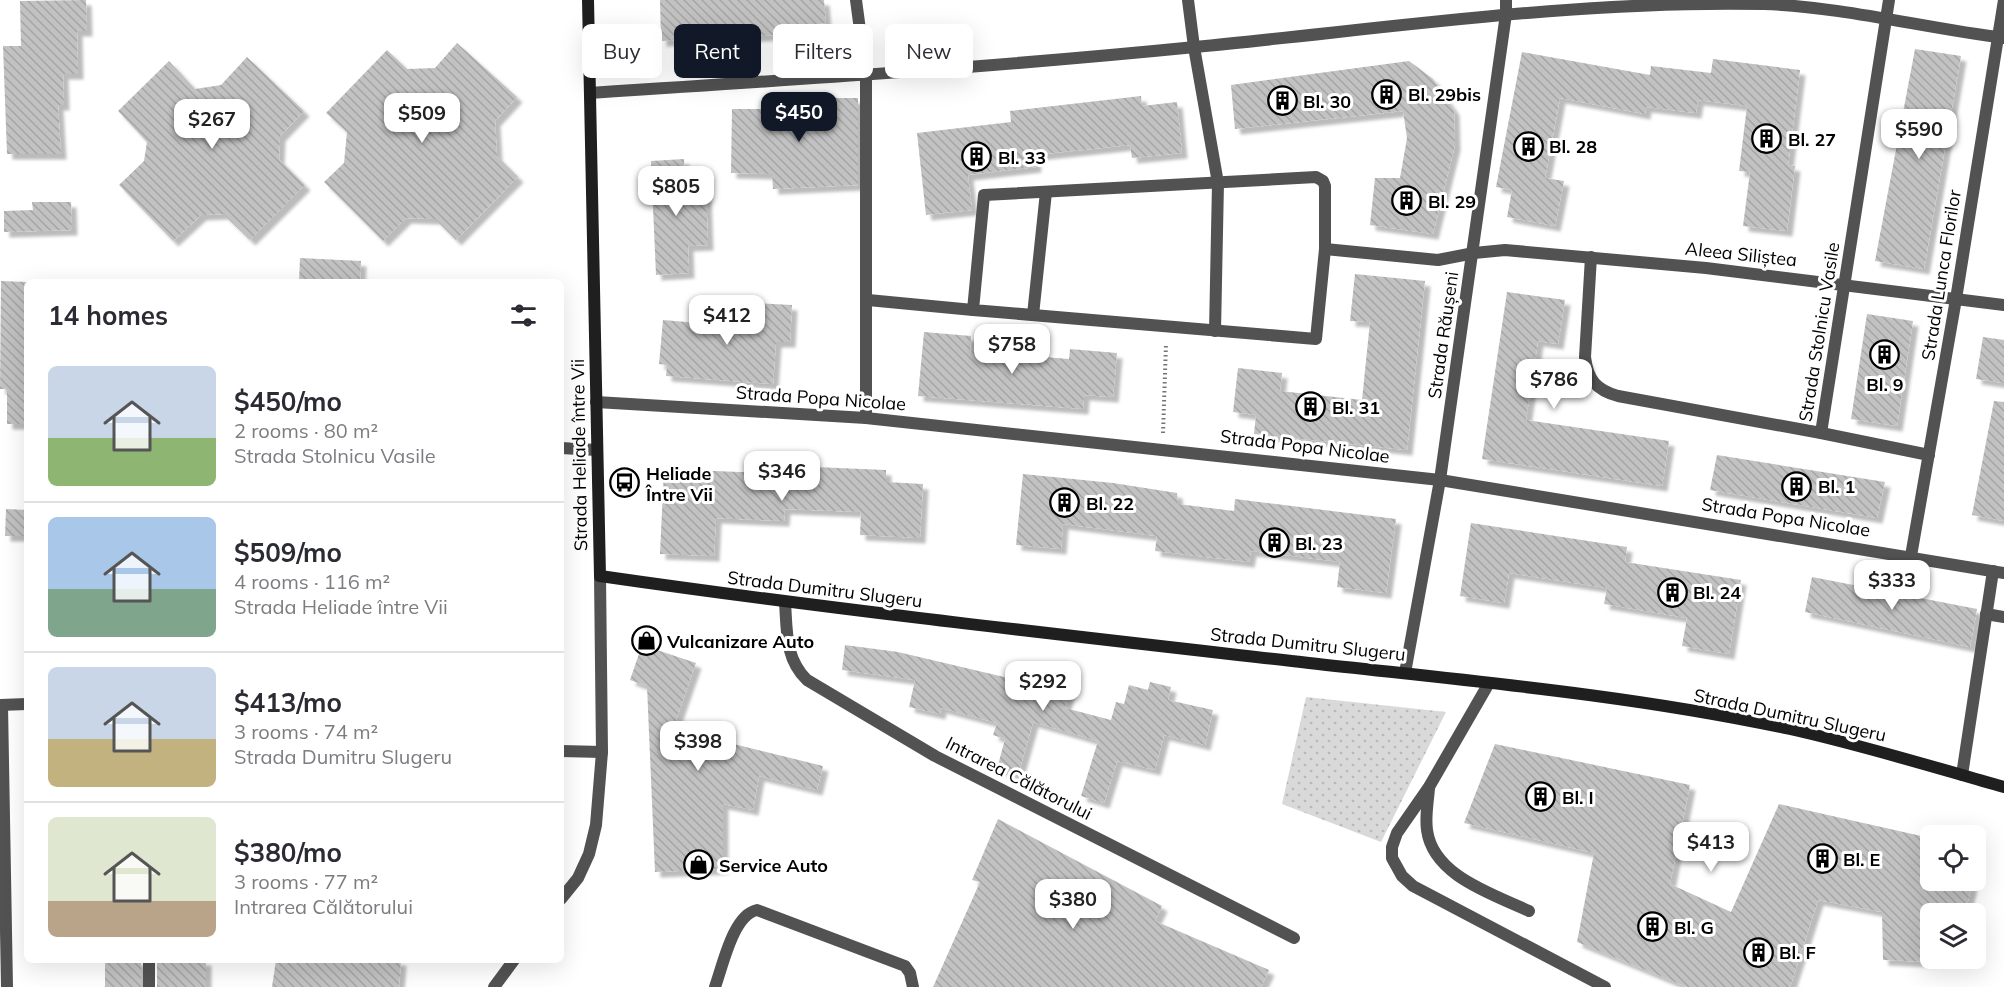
<!DOCTYPE html>
<html lang="en">
<head>
<meta charset="utf-8">
<style>
  body { margin:0; font-family:Mulish,sans-serif; background:#f7f7f7; color:#2b2b33; height:100vh; display:flex; flex-direction:column; font-size:22px; white-space:nowrap }
  * { box-sizing:border-box; margin:0 }
  p { font-size:20px; color:#7c7c81 }
  .icon { flex:none; width:33px; height:33px; fill:none; stroke:currentColor; stroke-width:2; stroke-linecap:round; stroke-linejoin:round }
  .map { position:relative; flex:1; overflow:hidden }
  .details { position:absolute; left:24px; top:279px; width:540px; height:684px; display:flex; flex-direction:column; background:#fff; border-radius:9px; box-shadow:0 6px 24px #0002 }
  .details>* { flex:none }
  .banner { position:absolute; left:582px; top:24px; width:570px; height:54px; display:flex; gap:12px }
  .fabs { position:absolute; left:1920px; top:825px; display:grid; gap:12px }
  .fabs a { display:grid; place-items:center; width:66px; height:66px; border-radius:9px; background:#fff; box-shadow:0 6px 24px #0002; font-size:30px }
  .price { position:absolute; translate:-50% -51px; padding:0 14px; border-radius:12px; background:#fff; color:#222; font-size:20px; line-height:39px; filter:drop-shadow(0 2px 3px #0008) }
  .price::after { content:''; position:absolute; left:50%; top:36px; width:18px; height:14px; margin-left:-9px; background:inherit; clip-path:polygon(0 0,100% 0,50% 100%) }
  .price.current { background:#111827; color:#fff }
  ul { padding:0; list-style:none }
  li { display:flex; align-items:center; gap:18px; height:150px; padding:0 24px }
  li+li { border-top:2px solid #e1e1e2 }
  li span { display:grid; place-items:center; flex:none; width:168px; height:120px; border-radius:9px; color:#555 }
  li>.icon { margin-inline-start:auto }
  span .icon { width:72px; height:72px; fill:#fffc; stroke-width:1 }
  li b { font-size:26px }
  h2 { display:flex; justify-content:space-between; align-items:center; height:72px; padding:0 24px; font-size:26px }
  .tag { padding:0 21px; border-radius:9px; background:#fff; box-shadow:0 6px 24px #0002; font-size:21px; line-height:54px }
  .tag.current { background:#111827; color:#fff }
  .map>svg:first-child { display:block }
  .park { fill:url(#park-dots) }
  .building { fill:url(#building-back-hatch); filter:url(#shadow) }
  .lines { fill:none; stroke-linecap:round; stroke-linejoin:round }
  .path { stroke:#747474; stroke-width:4; stroke-dasharray:1.5 3; stroke-linecap:butt }
  .service { stroke:#525252; stroke-width:12 }
  .minor { stroke:#525252; stroke-width:12 }
  .tertiary { stroke:#525252; stroke-width:12 }
  .secondary { stroke:#1f1f1f; stroke-width:12 }
  .labels { text-anchor:middle; dominant-baseline:central; stroke-width:6; stroke-linejoin:round; paint-order:stroke }
  .poi-label { font-size:18px; font-weight:bold; fill:#000; stroke:#fff; text-anchor:start }
  .street-label { font-size:18px; fill:#000; stroke:#fff }
</style>
</head>
<body>
<div class="map">
<svg width="2004" height="987" viewBox="0 0 2004 987">
  <defs>
    <pattern id="park-dots" width="8" height="8" patternUnits="userSpaceOnUse" patternTransform="scale(1.5)"><rect width="8" height="8" fill="#d9d9d9"/><path d="M2 2h.1M6 6h.1" fill="none" stroke="#b8b8b8" stroke-width="1.8" stroke-linecap="round"/></pattern>
    <pattern id="building-back-hatch" width="6" height="6" patternUnits="userSpaceOnUse" patternTransform="scale(1.5)"><rect width="6" height="6" fill="#c2c2c2"/><path d="M-1 5l2 2M0 0l6 6M5-1l2 2" fill="none" stroke="#a5a5a5"/></pattern>
    <filter id="shadow"><feDropShadow dx="5.5" dy="5.5" stdDeviation="1.5" flood-color="#0004"/></filter>
  </defs>
  <rect width="100%" height="100%" fill="#fff"/>
  <path class="park" d="M 1306,697 L 1446,712 L 1381,842 L 1282,804 Z"/>
  <g class="building">
    <path d="M 86,0 L 87,31 L 77,31 L 78,74 L 63,74 L 64,105 L 58,105 L 61,154 L 7,154 L 3,46 L 21,46 L 20,1 Z"/>
    <path d="M 660,0 L 824,0 L 826,23 L 798,26 L 798,34 L 661,41 Z"/>
    <path d="M 457,43 L 517,97 L 495,121 L 497,156 L 518,177 L 456,240 L 435,219 L 406,218 L 383,241 L 324,182 L 344,163 L 347,132 L 326,113 L 387,50 L 407,69 L 435,68 Z"/>
    <path d="M 1915,49 L 1961,56 L 1924,269 L 1875,261 Z"/>
    <path d="M 1522,52 L 1650,75 L 1651,66 L 1711,73 L 1713,59 L 1800,70 L 1788,165 L 1795,166 L 1787,231 L 1743,226 L 1750,172 L 1739,171 L 1747,106 L 1698,100 L 1696,113 L 1646,107 L 1645,114 L 1560,98 L 1545,178 L 1564,181 L 1555,226 L 1507,217 L 1512,190 L 1496,187 Z"/>
    <path d="M 247,57 L 304,111 L 280,136 L 279,159 L 305,185 L 250,240 L 223,214 L 201,215 L 173,241 L 119,185 L 144,161 L 147,142 L 118,111 L 169,61 L 195,89 L 221,85 Z"/>
    <path d="M 1409,61 L 1433,79 L 1454,110 L 1455,145 L 1433,234 L 1370,225 L 1375,178 L 1400,178 L 1407,138 L 1403,111 L 1235,129 L 1231,85 Z"/>
    <path d="M 1141,96 L 1142,106 L 1177,102 L 1182,153 L 1132,158 L 1130,145 L 1035,155 L 1036,167 L 968,175 L 972,210 L 926,215 L 917,133 L 1011,122 L 1010,111 Z"/>
    <path d="M 835,98 L 858,98 L 858,185 L 773,189 L 772,174 L 731,173 L 732,109 L 780,109 L 780,100 Z"/>
    <path d="M 684,159 L 685,191 L 706,190 L 708,245 L 688,246 L 689,273 L 656,275 L 651,161 Z"/>
    <path d="M 32,202 L 71,202 L 72,230 L 4,232 L 4,211 L 33,210 Z"/>
    <path d="M 300,258 L 361,261 L 360,282 L 299,282 Z"/>
    <path d="M 1355,274 L 1425,281 L 1407,450 L 1254,434 L 1256,415 L 1233,412 L 1238,368 L 1282,373 L 1280,391 L 1362,400 L 1370,322 L 1350,321 Z"/>
    <path d="M 1,281 L 27,282 L 27,424 L 7,424 L 7,389 L 0,389 Z"/>
    <path d="M 1507,292 L 1565,300 L 1558,344 L 1538,341 L 1526,420 L 1669,441 L 1662,486 L 1482,459 Z"/>
    <path d="M 754,303 L 792,305 L 790,342 L 776,342 L 773,384 L 666,376 L 667,365 L 659,364 L 663,320 L 722,325 L 723,316 L 753,317 Z"/>
    <path d="M 1867,314 L 1913,321 L 1897,426 L 1851,419 Z"/>
    <path d="M 924,332 L 971,336 L 970,351 L 1069,359 L 1070,349 L 1117,353 L 1113,397 L 1084,395 L 1083,409 L 918,396 Z"/>
    <path d="M 1983,337 L 2004,340 L 2004,383 L 1976,379 Z"/>
    <path d="M 1994,401 L 2004,402 L 2004,521 L 1972,515 Z"/>
    <path d="M 1717,455 L 1885,482 L 1877,518 L 1710,490 Z"/>
    <path d="M 768,465 L 886,470 L 886,482 L 923,484 L 920,538 L 860,535 L 861,512 L 785,509 L 784,521 L 716,518 L 714,556 L 660,554 L 664,469 L 768,473 Z"/>
    <path d="M 1023,474 L 1113,483 L 1177,493 L 1178,504 L 1234,511 L 1235,499 L 1396,519 L 1386,593 L 1337,587 L 1340,562 L 1251,551 L 1249,562 L 1155,551 L 1157,536 L 1063,524 L 1061,549 L 1016,545 Z"/>
    <path d="M 6,509 L 27,510 L 27,536 L 5,536 Z"/>
    <path d="M 1471,523 L 1627,547 L 1625,562 L 1741,580 L 1729,654 L 1682,646 L 1687,618 L 1604,604 L 1607,588 L 1509,573 L 1504,603 L 1460,596 Z"/>
    <path d="M 1812,577 L 1977,609 L 1970,647 L 1805,612 Z"/>
    <path d="M 642,645 L 696,663 L 673,729 L 823,766 L 817,790 L 759,776 L 753,810 L 723,804 L 723,869 L 655,872 L 647,686 L 630,680 Z"/>
    <path d="M 845,645 L 898,652 L 1046,687 L 1049,676 L 1072,682 L 1065,708 L 1111,720 L 1116,702 L 1124,704 L 1129,685 L 1148,690 L 1150,682 L 1171,687 L 1168,700 L 1213,710 L 1205,745 L 1164,735 L 1155,770 L 1117,761 L 1104,803 L 1081,796 L 1098,741 L 1033,722 L 1018,775 L 997,769 L 1005,739 L 993,735 L 997,723 L 941,708 L 940,714 L 909,707 L 915,680 L 842,670 Z"/>
    <path d="M 1495,744 L 1690,785 L 1670,884 L 1731,912 L 1779,804 L 1930,838 L 1930,880 L 1973,880 L 1965,914 L 1930,914 L 1930,962 L 1883,960 L 1882,912 L 1818,900 L 1790,987 L 1687,987 L 1577,942 L 1594,853 L 1464,823 Z"/>
    <path d="M 998,819 L 1162,906 L 1155,921 L 1269,970 L 1261,987 L 933,987 L 980,882 L 972,880 Z"/>
    <rect x="105" y="960" width="36" height="27"/>
    <rect x="157" y="960" width="49" height="27"/>
    <path d="M 276,960 L 401,960 L 399,987 L 272,987 Z"/>
  </g>
  <g class="lines">
    <path class="path" d="M 1163,433 L 1166,344"/>
    <g class="service">
      <path d="M 1194,47 L 1218,183 L 1215,331"/>
      <path d="M 1316,177 L 1323,181 L 1325,186 L 1325,249 L 1316,339 L 973,310 L 984,195 Z"/>
      <path d="M 1325,249 L 1438,260 L 1474,253"/>
      <path d="M 868,300 L 973,310"/>
      <path d="M 1033,315 L 1046,192"/>
      <path d="M 1821,433 L 1929,455"/>
      <path d="M 561,448 L 597,450"/>
      <path d="M 1986,614 L 2004,617"/>
      <path d="M 1489,683 L 1429,787 L 1397,833 L 1392,847 L 1392,858 L 1402,876 L 1413,886 L 1605,987"/>
      <path d="M 1962,775 L 1993,571"/>
      <path d="M 1429,788 C 1428,802 1425,816 1427,830 C 1433,876 1493,894 1529,911"/>
      <path d="M 149,960 L 149,987"/>
      <path d="M 715,987 C 723,965 733,915 757,910 L 905,966 L 910,973 L 913,987"/>
    </g>
    <g class="minor">
      <path d="M 856,0 L 866,75 L 866,418"/>
      <path d="M 1188,0 L 1194,47"/>
      <path d="M 590,93 C 792,80 994,67 1195,47 C 1383,29 1574,0 1764,4 C 1844,7 1924,28 2004,38"/>
      <path d="M 1474,253 L 1505,250 L 1706,268 L 2004,305"/>
      <path d="M 1591,257 L 1585,357 C 1588,380 1596,390 1618,396 L 1821,433 L 1889,0"/>
      <path d="M 596,402 L 866,418 L 1440,480 L 2004,573"/>
      <path d="M 1911,556 L 1956,299 L 2004,0"/>
      <path d="M 785,602 C 787,631 785,659 807,680 L 935,756 L 1294,938"/>
      <path d="M 1405,673 L 1440,480 L 1506,14 L 1506,0"/>
      <path d="M 0,705 L 27,704"/>
      <path d="M 2,705 L 7,987"/>
      <path d="M 561,751 L 602,752"/>
    </g>
    <g class="tertiary">
      <path d="M 561,899 L 578,878 L 589,854 L 596,825 L 602,752 L 600,576"/>
      <path d="M 494,987 L 514,960"/>
    </g>
    <path class="secondary" d="M 588,0 L 600,576 C 836,610 1072,636 1309,663 C 1470,681 1632,695 1790,729 C 1862,745 1933,767 2004,787"/>
  </g>
  <defs>
    <symbol id="building-ring" viewBox="-11 -11 22 22"><circle r="9.5" fill="#fff" stroke="#000" stroke-width="1.5"/><path d="M-4-6H4V6H1V3H-1V6H-4ZM-2.5-4.3h1.7v1.8h-1.7ZM.8-4.3h1.7v1.8H.8ZM-2.5-1h1.7V.8h-1.7ZM.8-1h1.7V.8H.8Z" fill="#000"/></symbol>
    <symbol id="bus-ring" viewBox="-11 -11 22 22"><circle r="9.5" fill="#fff" stroke="#000" stroke-width="1.5"/><path d="M-5-6H5V4H4V6H2V4H-2V6H-4V4H-5ZM-3.5-4V0h7V-4ZM-3.5 1.2v1.5H-2V1.2ZM2 1.2v1.5H3.5V1.2Z" fill="#000"/></symbol>
    <symbol id="shop-ring" viewBox="-11 -11 22 22"><circle r="9.5" fill="#fff" stroke="#000" stroke-width="1.5"/><path d="M-5-2.5h2.3a2.7 3.5 0 0 1 5.4 0H5L5.5 6h-11ZM-1.5-2.5h3a1.5 2.3 0 0 0-3 0Z" fill="#000"/></symbol>
  </defs>
  <g fill-rule="evenodd">
    <use href="#building-ring" x="1370" y="78" width="33" height="33"/>
    <use href="#building-ring" x="1266" y="84" width="33" height="33"/>
    <use href="#building-ring" x="1750" y="122" width="33" height="33"/>
    <use href="#building-ring" x="1512" y="130" width="33" height="33"/>
    <use href="#building-ring" x="960" y="140" width="33" height="33"/>
    <use href="#building-ring" x="1390" y="184" width="33" height="33"/>
    <use href="#building-ring" x="1868" y="338" width="33" height="33"/>
    <use href="#building-ring" x="1294" y="390" width="33" height="33"/>
    <use href="#bus-ring" x="608" y="466" width="33" height="33"/>
    <use href="#building-ring" x="1780" y="470" width="33" height="33"/>
    <use href="#building-ring" x="1048" y="486" width="33" height="33"/>
    <use href="#building-ring" x="1258" y="526" width="33" height="33"/>
    <use href="#building-ring" x="1656" y="576" width="33" height="33"/>
    <use href="#shop-ring" x="630" y="624" width="33" height="33"/>
    <use href="#building-ring" x="1524" y="780" width="33" height="33"/>
    <use href="#building-ring" x="1806" y="842" width="33" height="33"/>
    <use href="#shop-ring" x="682" y="848" width="33" height="33"/>
    <use href="#building-ring" x="1636" y="910" width="33" height="33"/>
    <use href="#building-ring" x="1742" y="936" width="33" height="33"/>
  </g>
  <g class="labels">
    <g class="poi-label">
      <text x="1408" y="94">Bl. 29bis</text>
      <text x="1303" y="101">Bl. 30</text>
      <text x="1788" y="139">Bl. 27</text>
      <text x="1549" y="146">Bl. 28</text>
      <text x="998" y="157">Bl. 33</text>
      <text x="1428" y="201">Bl. 29</text>
      <text x="1885" y="384" text-anchor="middle">Bl. 9</text>
      <text x="1332" y="407">Bl. 31</text>
      <text x="646" y="473">Heliade<tspan x="646" dy="21">Între Vii</tspan></text>
      <text x="1818" y="486">Bl. 1</text>
      <text x="1086" y="503">Bl. 22</text>
      <text x="1295" y="543">Bl. 23</text>
      <text x="1693" y="592">Bl. 24</text>
      <text x="667" y="641">Vulcanizare Auto</text>
      <text x="1562" y="797">Bl. I</text>
      <text x="1843" y="859">Bl. E</text>
      <text x="719" y="865">Service Auto</text>
      <text x="1674" y="927">Bl. G</text>
      <text x="1779" y="952">Bl. F</text>
    </g>
    <g class="street-label">
      <text transform="translate(1741 254) rotate(6)">Aleea Siliștea</text>
      <text transform="translate(1941 275) rotate(-81)">Strada Lunca Florilor</text>
      <text transform="translate(1819 332) rotate(-81)">Strada Stolnicu Vasile</text>
      <text transform="translate(1443 335) rotate(-82)">Strada Răușeni</text>
      <text transform="translate(821 398) rotate(4)">Strada Popa Nicolae</text>
      <text transform="translate(1305 446) rotate(7)">Strada Popa Nicolae</text>
      <text transform="translate(579 455) rotate(-91)">Strada Heliade între Vii</text>
      <text transform="translate(1786 517) rotate(9)">Strada Popa Nicolae</text>
      <text transform="translate(825 589) rotate(7)">Strada Dumitru Slugeru</text>
      <text transform="translate(1308 644) rotate(6)">Strada Dumitru Slugeru</text>
      <text transform="translate(1790 715) rotate(12)">Strada Dumitru Slugeru</text>
      <text transform="translate(1019 778) rotate(27)">Intrarea Călătorului</text>
    </g>
  </g>
</svg>
<div class="fabs">
<a><svg class="icon" aria-label="locate" viewBox="0 0 24 24"><circle cx="12" cy="12" r="6"/><path d="M12 2v4M12 18v4M2 12h4M18 12h4"/></svg></a>
<a><svg class="icon" aria-label="layers" viewBox="0 0 24 24"><path d="M12 4l9 5-9 5-9-5zM3 14l9 5 9-5"/></svg></a>
</div>
<b class="price current" style="left:799px;top:143px">$450</b>
<b class="price" style="left:422px;top:144px">$509</b>
<b class="price" style="left:212px;top:150px">$267</b>
<b class="price" style="left:1919px;top:160px">$590</b>
<b class="price" style="left:676px;top:217px">$805</b>
<b class="price" style="left:727px;top:346px">$412</b>
<b class="price" style="left:1012px;top:375px">$758</b>
<b class="price" style="left:1554px;top:410px">$786</b>
<b class="price" style="left:782px;top:502px">$346</b>
<b class="price" style="left:1892px;top:611px">$333</b>
<b class="price" style="left:1043px;top:712px">$292</b>
<b class="price" style="left:698px;top:772px">$398</b>
<b class="price" style="left:1711px;top:873px">$413</b>
<b class="price" style="left:1073px;top:930px">$380</b>
<div class="banner">
<a class="tag">Buy</a>
<a class="tag current">Rent</a>
<a class="tag">Filters</a>
<a class="tag">New</a>
</div>
<section class="details">
<h2>14 homes<svg class="icon" aria-label="filters" viewBox="0 0 24 24"><path d="M4 7h16M4 17h16"/><circle cx="9" cy="7" r="2"/><circle cx="15" cy="17" r="2"/></svg></h2>
<ul>
<li><span style="background:linear-gradient(#c9d6e8 60%,#8fb573 0)"><svg class="icon" aria-label="home" viewBox="0 0 24 24"><path d="M3 11l9-7 9 7M6 9v11h12V9"/></svg></span><div><b>$450/mo</b><p>2 rooms · 80 m²</p><p>Strada Stolnicu Vasile</p></div></li>
<li><span style="background:linear-gradient(#a9c7e8 60%,#7fa58c 0)"><svg class="icon" aria-label="home" viewBox="0 0 24 24"><path d="M3 11l9-7 9 7M6 9v11h12V9"/></svg></span><div><b>$509/mo</b><p>4 rooms · 116 m²</p><p>Strada Heliade între Vii</p></div></li>
<li><span style="background:linear-gradient(#c9d6e8 60%,#c2b280 0)"><svg class="icon" aria-label="home" viewBox="0 0 24 24"><path d="M3 11l9-7 9 7M6 9v11h12V9"/></svg></span><div><b>$413/mo</b><p>3 rooms · 74 m²</p><p>Strada Dumitru Slugeru</p></div></li>
<li><span style="background:linear-gradient(#dfe7d0 70%,#b9a48a 0)"><svg class="icon" aria-label="home" viewBox="0 0 24 24"><path d="M3 11l9-7 9 7M6 9v11h12V9"/></svg></span><div><b>$380/mo</b><p>3 rooms · 77 m²</p><p>Intrarea Călătorului</p></div></li>
</ul>
</section>
</div>
</body>
</html>
